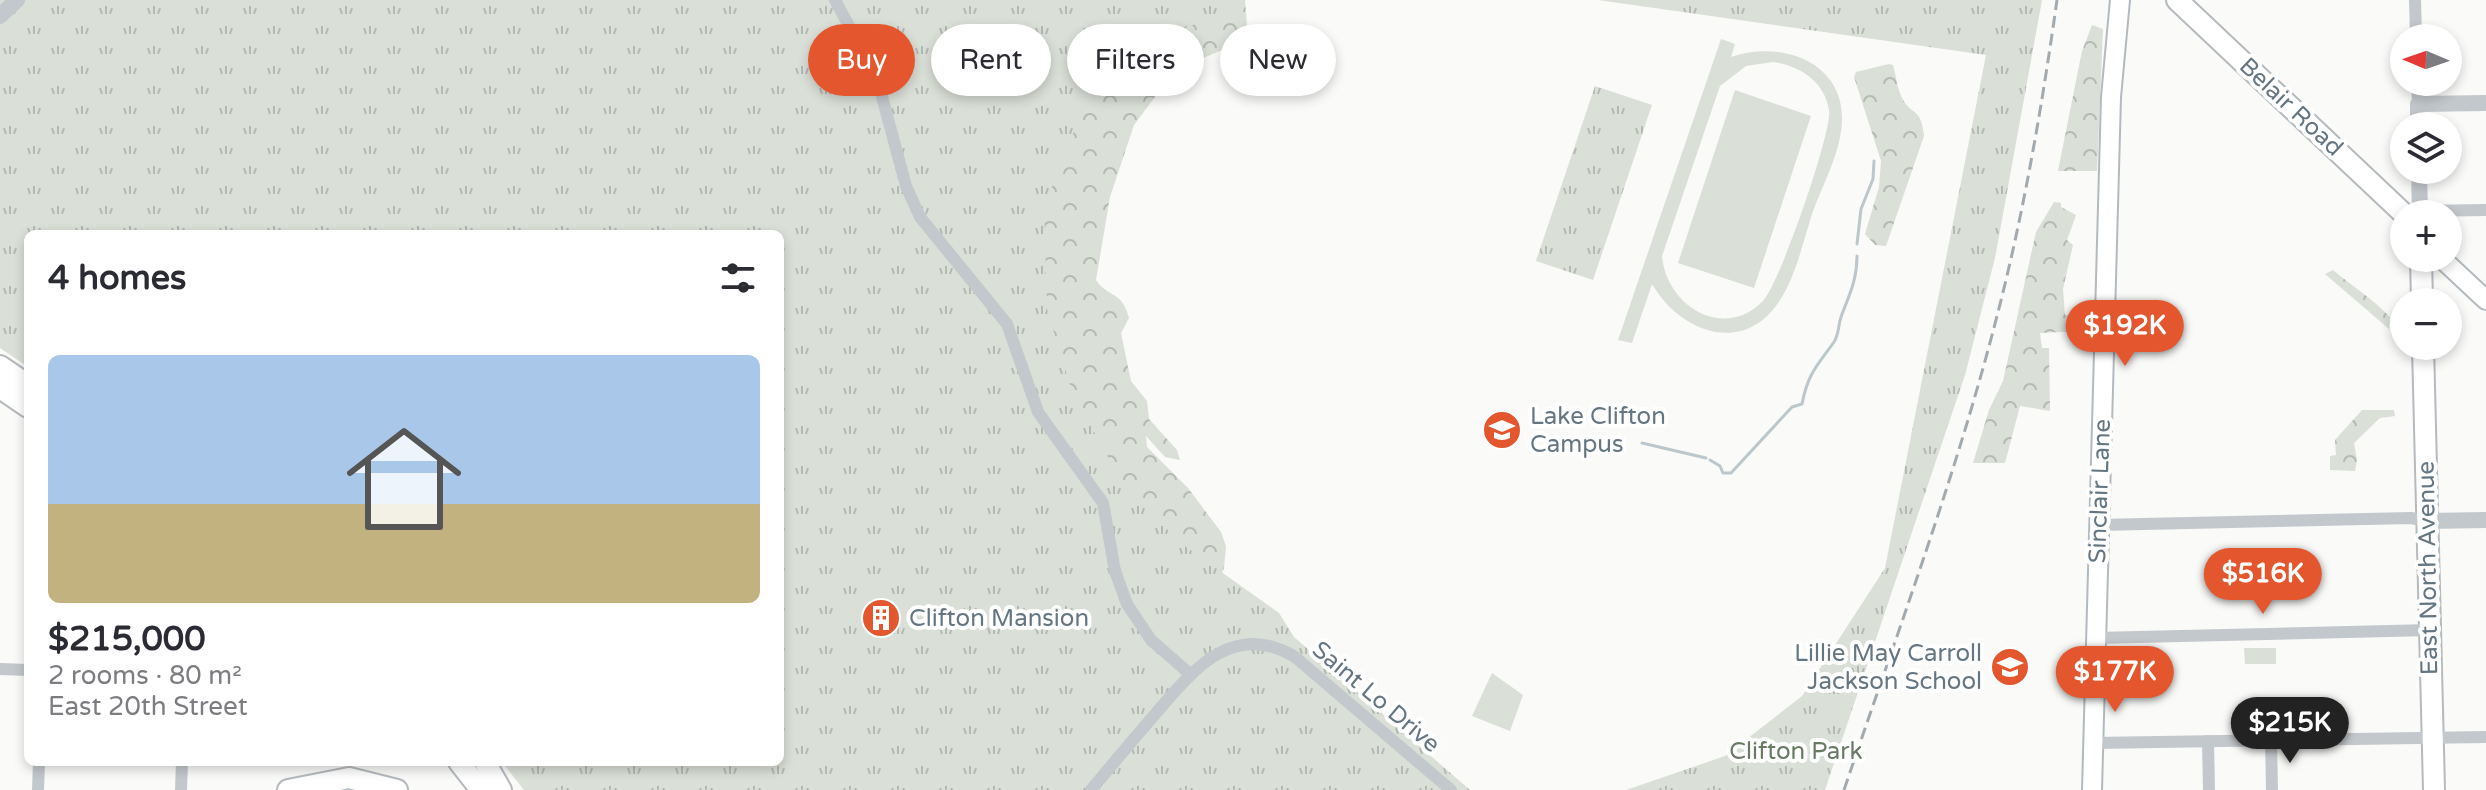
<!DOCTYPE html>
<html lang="en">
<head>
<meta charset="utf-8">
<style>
  body { margin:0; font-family:"Varela Round",sans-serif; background:#f7f7f7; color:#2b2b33; height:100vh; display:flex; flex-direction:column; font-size:30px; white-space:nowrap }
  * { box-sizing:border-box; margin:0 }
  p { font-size:26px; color:#7c7c81 }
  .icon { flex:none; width:44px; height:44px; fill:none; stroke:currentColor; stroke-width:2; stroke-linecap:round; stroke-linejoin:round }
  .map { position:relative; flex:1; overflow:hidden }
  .sheet { position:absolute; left:24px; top:230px; width:760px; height:536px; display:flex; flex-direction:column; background:#fff; border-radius:12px; box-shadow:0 4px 12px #0003 }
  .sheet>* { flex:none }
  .guide { position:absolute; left:808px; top:24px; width:760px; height:72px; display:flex; gap:16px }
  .needle { width:52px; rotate:272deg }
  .controls { position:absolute; left:2390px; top:24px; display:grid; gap:16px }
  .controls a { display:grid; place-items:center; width:72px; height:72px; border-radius:50%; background:#fff; box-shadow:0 4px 12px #0003; font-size:40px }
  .price { position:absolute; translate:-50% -68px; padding:0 18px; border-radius:28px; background:#e4572e; color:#fff; font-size:26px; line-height:52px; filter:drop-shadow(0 2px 4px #0008) }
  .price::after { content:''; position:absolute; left:50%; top:48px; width:24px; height:18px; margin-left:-12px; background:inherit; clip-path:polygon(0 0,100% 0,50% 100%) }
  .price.on { background:#222; color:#fff }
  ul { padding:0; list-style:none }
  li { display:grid; align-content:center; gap:16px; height:424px; padding:0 24px }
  li span { display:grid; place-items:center; height:248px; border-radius:12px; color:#555 }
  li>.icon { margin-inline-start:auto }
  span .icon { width:144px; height:144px; fill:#fffc; stroke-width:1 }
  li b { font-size:34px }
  h2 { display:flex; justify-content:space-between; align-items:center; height:96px; padding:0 24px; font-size:34px }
  .pill { padding:0 28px; border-radius:36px; background:#fff; box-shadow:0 4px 12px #0003; font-size:28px; line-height:72px }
  .pill.on { background:#e4572e; color:#fff }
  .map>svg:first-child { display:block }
  .green { fill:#dadfd7; fill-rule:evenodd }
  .forest { fill:url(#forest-crowns) }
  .park { fill:url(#park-tufts) }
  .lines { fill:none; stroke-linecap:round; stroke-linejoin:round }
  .stream { stroke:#bbc7cb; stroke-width:3 }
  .secondary-casing { stroke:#b3babf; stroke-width:22 }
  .primary-casing { stroke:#b5babe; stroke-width:24 }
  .minor { stroke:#c3c8cc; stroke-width:12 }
  .tertiary { stroke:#c3c8cc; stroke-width:16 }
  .secondary { stroke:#fff; stroke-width:18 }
  .primary { stroke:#fff; stroke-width:20 }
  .rail { stroke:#a2aab0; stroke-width:3; stroke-dasharray:12 6; stroke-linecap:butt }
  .labels { text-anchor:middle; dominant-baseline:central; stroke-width:8; stroke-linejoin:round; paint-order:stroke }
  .street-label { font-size:24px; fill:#657683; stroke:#fff }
  .poi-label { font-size:24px; fill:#657683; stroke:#fff; text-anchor:start }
  .park-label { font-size:24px; fill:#687a64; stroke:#fff }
</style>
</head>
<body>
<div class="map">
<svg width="2486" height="790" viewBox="0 0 2486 790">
  <defs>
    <pattern id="forest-crowns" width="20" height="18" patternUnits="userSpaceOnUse" patternTransform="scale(2)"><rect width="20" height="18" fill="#dadfd7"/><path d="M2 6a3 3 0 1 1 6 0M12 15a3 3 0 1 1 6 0" fill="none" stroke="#b4b9b4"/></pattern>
    <pattern id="park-tufts" width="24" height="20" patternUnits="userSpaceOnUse" patternTransform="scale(2)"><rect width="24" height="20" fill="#dadfd7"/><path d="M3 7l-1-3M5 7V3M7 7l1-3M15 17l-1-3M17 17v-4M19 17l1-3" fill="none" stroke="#b4b9b4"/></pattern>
  </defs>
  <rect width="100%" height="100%" fill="#fafaf8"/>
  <g class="green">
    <path d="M 1721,39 L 1735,44 L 1731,57 C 1778,40 1844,60 1842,121 C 1841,152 1822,186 1812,214 C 1803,242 1796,276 1780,300 C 1744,357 1680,332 1652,284 L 1632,343 L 1618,340 ZM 1773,62 C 1800,66 1824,81 1829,110 C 1833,131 1779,285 1763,301 C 1723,342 1666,305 1662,256 L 1720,86 L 1746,66 Z"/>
    <path d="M 1735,90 L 1811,116 L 1754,288 L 1678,263 Z"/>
    <path d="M 2244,648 L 2276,648 L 2276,664 L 2245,664 Z"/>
    <path d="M 1492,673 L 1523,695 L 1510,731 L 1472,716 Z"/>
  </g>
  <g class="forest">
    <path d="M 1245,0 L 1248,39 L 1175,70 L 1134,125 L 1110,197 L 1096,280 C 1108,298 1122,290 1129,318 L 1121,333 L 1131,381 L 1147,401 L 1149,419 L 1177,450 L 1180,460 L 1165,457 L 1146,436 L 1147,447 L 1188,488 L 1221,532 L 1226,546 L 1224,568 L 1212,600 L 1064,421 L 1030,245 L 1072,75 L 1127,44 Z"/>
    <path d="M 2092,25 L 2103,29 L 2097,171 L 2058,171 L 2082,51 Z"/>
    <path d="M 1889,64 L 1893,65 C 1896,75 1897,88 1902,98 C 1911,116 1921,106 1924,136 L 1886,246 L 1875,245 L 1865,234 L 1879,187 L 1881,161 L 1854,77 L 1856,72 Z"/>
    <path d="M 2054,202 L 2061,203 L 2061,207 L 2076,215 L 2067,240 L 2073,245 L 2063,289 L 2065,315 L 2085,318 L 2084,331 L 2040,333 L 2042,348 L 2049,348 L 2050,411 L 2020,406 L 2005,463 L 1973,463 L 1989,410 L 2003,381 L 2036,232 Z"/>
    <path d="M 2333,270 C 2352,286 2373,299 2390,317 L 2389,329 L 2325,274 Z"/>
    <path d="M 2362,410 L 2394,410 L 2395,416 L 2380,418 L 2354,443 L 2357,460 L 2355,471 L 2330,470 L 2330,456 L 2336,455 L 2335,440 Z"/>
  </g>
  <g class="park">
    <path d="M 0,0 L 1246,0 L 1206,21 L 1140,41 L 1086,102 L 1044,206 L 1047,309 L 1072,392 L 1125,488 L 1182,544 L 1279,613 L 1294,637 L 1470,790 L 524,790 L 502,762 L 780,762 L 780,234 L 28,234 L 28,367 L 0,348 Z"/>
    <path d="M 1598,0 L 2042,0 L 1995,258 L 1965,375 L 1825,790 L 1626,790 L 1725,756 L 1802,696 L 1885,568 L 1986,55 Z"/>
    <path d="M 1595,86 L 1652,105 L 1593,280 L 1536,261 Z"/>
  </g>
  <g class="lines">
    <g class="stream">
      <path d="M 1857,244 L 1861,209 L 1873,179 L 1874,161"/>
      <path d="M 1642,443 L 1706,458"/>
      <path d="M 1710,460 L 1720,466 L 1723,473 L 1731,473 L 1792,407 L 1802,404 C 1808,373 1817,366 1834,342 C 1839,334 1838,326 1841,317 C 1849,295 1857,281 1857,256"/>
    </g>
    <defs>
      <g id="secondary">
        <path d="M 2441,258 L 2486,300"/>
        <path d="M 2092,790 L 2111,97 L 2120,0"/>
      </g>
      <g id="primary">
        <path d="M 2177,0 L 2404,214"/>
        <path d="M 2421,258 L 2422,302"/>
        <path d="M 2423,346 L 2434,790"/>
        <path d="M 0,366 L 28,385"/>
        <path d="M 0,388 L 28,407"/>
        <path d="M 459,762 L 481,790"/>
        <path d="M 485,762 L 501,790"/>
        <path d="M 288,790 L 349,778 L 397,790"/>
      </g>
    </defs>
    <use href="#secondary" class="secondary-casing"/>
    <use href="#primary" class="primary-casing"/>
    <g class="minor">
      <path d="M 835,0 L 877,78 L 906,186 L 920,217 L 1007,324 L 1038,412 L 1103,503 L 1115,571 L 1127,604 L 1151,640 L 1190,674"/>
      <path d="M 2415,0 L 2416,38"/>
      <path d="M 2417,82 L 2418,104"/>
      <path d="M 2420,211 L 2486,210"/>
      <path d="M 2099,525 L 2411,518 L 2427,521"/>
      <path d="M 2096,638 L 2430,630"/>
      <path d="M 0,669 L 28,670"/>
      <path d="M 2271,740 L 2272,790"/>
      <path d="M 2208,741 L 2209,790"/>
      <path d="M 2093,743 L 2486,737"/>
      <path d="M 38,790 L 39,762"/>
      <path d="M 181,790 L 182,762"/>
      <path d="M 1091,790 C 1111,766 1131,742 1151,719 C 1189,675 1230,618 1295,657 L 1451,790"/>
    </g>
    <g class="tertiary">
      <path d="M 0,16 L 17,0"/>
      <path d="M 2418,126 L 2418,104 L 2486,103"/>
      <path d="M 2419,170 L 2420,214"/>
      <path d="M 2427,521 L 2486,520"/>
    </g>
    <use href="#secondary" class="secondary"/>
    <use href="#primary" class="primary"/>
    <path class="rail" d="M 1844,790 C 1897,633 1956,476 1997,316 C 2024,212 2042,106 2057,0"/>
  </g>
  <defs>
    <symbol id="school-disc" viewBox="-11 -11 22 22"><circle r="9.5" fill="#e4572e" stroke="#fff"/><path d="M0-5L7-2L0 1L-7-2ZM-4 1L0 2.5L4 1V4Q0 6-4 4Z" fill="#fff"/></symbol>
    <symbol id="building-disc" viewBox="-11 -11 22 22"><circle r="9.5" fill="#e4572e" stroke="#fff"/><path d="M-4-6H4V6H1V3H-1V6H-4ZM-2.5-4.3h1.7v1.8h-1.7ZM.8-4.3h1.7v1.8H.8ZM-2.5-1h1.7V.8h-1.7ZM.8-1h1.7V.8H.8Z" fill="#fff"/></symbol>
  </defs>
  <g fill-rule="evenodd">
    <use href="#school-disc" x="1480" y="408" width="44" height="44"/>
    <use href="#building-disc" x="859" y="596" width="44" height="44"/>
    <use href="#school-disc" x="1988" y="645" width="44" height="44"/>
  </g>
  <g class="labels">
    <g class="street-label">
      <text transform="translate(2291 107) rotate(43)">Belair Road</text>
      <text transform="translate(2100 491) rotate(-88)">Sinclair Lane</text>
      <text transform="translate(2428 568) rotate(-91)">East North Avenue</text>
      <text transform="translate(1376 697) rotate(40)">Saint Lo Drive</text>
    </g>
    <g class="poi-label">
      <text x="1530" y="416">Lake Clifton<tspan x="1530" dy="28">Campus</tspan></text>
      <text x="909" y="618">Clifton Mansion</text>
      <text x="1982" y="653" text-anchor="end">Lillie May Carroll<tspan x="1982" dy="28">Jackson School</tspan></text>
    </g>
    <g class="park-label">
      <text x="1796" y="751">Clifton Park</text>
    </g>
  </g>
</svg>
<div class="controls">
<a><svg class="needle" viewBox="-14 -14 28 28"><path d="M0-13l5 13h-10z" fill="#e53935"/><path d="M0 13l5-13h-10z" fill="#7c7c81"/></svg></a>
<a><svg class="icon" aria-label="layers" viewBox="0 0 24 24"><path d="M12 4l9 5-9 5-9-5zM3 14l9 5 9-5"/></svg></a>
<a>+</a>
<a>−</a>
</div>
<b class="price" style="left:2125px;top:368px">$192K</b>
<b class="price" style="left:2263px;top:616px">$516K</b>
<b class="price" style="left:2115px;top:714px">$177K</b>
<b class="price on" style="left:2290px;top:765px">$215K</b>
<div class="guide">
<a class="pill on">Buy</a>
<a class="pill">Rent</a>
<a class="pill">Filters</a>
<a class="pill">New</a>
</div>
<section class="sheet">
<h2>4 homes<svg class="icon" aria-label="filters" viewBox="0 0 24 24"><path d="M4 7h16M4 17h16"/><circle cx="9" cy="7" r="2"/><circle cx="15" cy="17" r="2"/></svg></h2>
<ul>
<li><span style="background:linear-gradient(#a9c7e8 60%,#c2b280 0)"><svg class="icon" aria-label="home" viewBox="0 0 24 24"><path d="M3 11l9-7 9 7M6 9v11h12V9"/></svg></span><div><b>$215,000</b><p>2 rooms · 80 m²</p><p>East 20th Street</p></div></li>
</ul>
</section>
</div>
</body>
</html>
